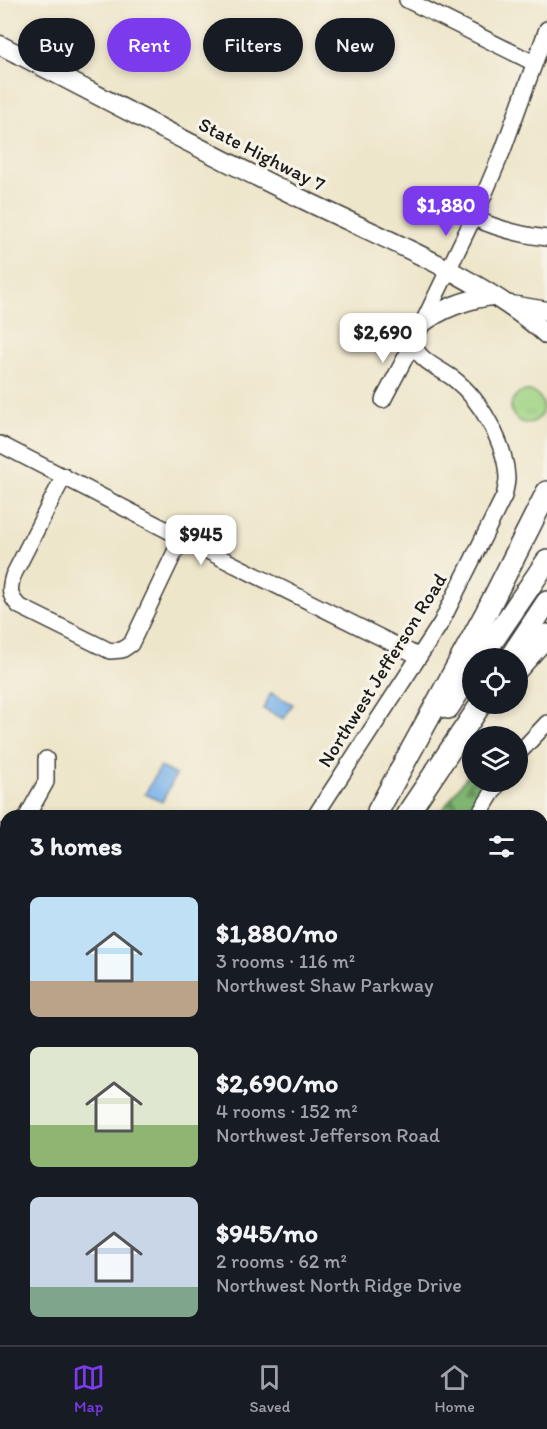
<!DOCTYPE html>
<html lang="en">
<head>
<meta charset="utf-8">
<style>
  body { margin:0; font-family:Itim,sans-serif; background:#242831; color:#f1f3f6; height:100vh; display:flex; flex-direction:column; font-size:22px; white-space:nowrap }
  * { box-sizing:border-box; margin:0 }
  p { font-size:20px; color:#9ea1a6 }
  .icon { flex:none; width:33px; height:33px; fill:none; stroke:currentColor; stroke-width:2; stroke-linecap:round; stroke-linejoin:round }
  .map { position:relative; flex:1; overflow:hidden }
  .panel { position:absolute; left:0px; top:810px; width:548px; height:536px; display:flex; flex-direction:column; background:#171b24; border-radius:18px 18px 0 0; box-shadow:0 3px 9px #0003 }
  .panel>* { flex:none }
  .banner { position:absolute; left:18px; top:18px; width:512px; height:54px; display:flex; gap:12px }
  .buttons { position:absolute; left:462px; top:648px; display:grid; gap:12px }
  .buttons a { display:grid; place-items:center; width:66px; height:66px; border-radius:50%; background:#171b24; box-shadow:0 3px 9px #0003; font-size:30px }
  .price { position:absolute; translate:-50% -51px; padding:0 14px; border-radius:12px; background:#fff; color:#222; font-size:20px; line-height:39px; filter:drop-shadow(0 2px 3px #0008) }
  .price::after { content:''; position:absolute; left:50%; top:36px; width:18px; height:14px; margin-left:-9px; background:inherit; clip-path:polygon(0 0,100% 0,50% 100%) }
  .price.current { background:#7c3aed; color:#fff }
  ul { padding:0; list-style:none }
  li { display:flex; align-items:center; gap:18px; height:150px; padding:0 30px }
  li span { display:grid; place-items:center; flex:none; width:168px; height:120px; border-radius:9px; color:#555 }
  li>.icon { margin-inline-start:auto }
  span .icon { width:72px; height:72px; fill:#fffc; stroke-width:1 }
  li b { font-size:26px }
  h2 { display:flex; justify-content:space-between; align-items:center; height:72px; padding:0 30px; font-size:26px }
  .chip { padding:0 21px; border-radius:27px; background:#171b24; box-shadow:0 3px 9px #0003; font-size:21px; line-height:54px }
  .chip.current { background:#7c3aed; color:#fff }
  .tabs { display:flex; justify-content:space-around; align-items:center; height:84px; border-top:2px solid #363941; background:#171b24; font-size:16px; color:#9ea1a6 }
  .tabs a { display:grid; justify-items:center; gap:3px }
  .tabs .current { color:#7c3aed }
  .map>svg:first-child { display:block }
  .grass { fill:url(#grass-tufts); stroke:#5e7850; stroke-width:1.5 }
  .forest { fill:url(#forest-firs); stroke:#4e6947; stroke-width:1.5 }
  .water { fill:#79b2e9; stroke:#4a6782; stroke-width:1.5 }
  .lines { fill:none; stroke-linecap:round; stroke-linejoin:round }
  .minor-casing { stroke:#3c3a36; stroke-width:18 }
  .major-casing { stroke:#3c3a36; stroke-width:21 }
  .highway-casing { stroke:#3c3a36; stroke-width:24 }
  .minor { stroke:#fff; stroke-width:15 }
  .major { stroke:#fff; stroke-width:18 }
  .highway { stroke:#fff; stroke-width:21 }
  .labels { text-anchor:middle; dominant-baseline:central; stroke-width:6; stroke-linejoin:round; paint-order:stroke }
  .street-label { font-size:20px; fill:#1c1c1c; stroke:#f7f3e8 }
</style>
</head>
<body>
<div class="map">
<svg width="547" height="1345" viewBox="0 0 547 1345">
  <defs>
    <pattern id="grass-tufts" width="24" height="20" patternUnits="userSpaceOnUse" patternTransform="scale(1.5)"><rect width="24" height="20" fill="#a0d485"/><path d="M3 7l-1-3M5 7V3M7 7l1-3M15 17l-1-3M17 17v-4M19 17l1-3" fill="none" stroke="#89b572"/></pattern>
    <pattern id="forest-firs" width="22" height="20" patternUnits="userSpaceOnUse" patternTransform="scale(1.5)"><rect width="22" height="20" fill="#80b672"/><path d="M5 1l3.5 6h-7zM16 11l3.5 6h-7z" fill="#68935d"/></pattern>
  </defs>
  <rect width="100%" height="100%" fill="#f7f3e8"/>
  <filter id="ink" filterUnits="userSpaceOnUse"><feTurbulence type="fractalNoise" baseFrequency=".0167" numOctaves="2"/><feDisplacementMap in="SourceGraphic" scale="12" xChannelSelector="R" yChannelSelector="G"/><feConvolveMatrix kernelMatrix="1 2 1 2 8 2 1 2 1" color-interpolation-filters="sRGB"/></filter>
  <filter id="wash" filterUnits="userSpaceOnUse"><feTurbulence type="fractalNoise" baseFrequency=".008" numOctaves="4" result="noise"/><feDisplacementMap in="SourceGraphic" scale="24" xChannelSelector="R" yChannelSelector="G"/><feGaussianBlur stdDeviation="1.35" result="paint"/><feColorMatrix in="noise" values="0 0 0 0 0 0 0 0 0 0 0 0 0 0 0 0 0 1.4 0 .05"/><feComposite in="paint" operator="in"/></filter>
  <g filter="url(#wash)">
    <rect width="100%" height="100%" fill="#eee6cb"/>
    <circle class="grass" cx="527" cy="407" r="16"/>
    <g class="forest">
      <path d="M 472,769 L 472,782 L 487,782 L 463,816 L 438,816 Z"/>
      <path d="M 78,1340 L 124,1340 L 122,1345 L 74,1345 Z"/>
    </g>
    <g class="water">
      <path d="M 271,693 L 293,704 L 284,719 L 263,709 Z"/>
      <path d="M 160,767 L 176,775 L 162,802 L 145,794 Z"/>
    </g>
  </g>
  <g filter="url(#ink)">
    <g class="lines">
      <defs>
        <g id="minor">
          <path d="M 407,0 L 534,63"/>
          <path d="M 474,218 C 498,229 521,235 547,238"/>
          <path d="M 383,400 L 413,343"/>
          <path d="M 0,444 L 227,561 L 418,656"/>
          <path d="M 64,476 L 13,576 C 9,589 9,596 19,606 L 110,651 L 122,650 L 131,644 L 182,537"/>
          <path d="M 518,754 L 547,723"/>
          <path d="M 27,816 L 46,782 L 46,759"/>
          <path d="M 315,816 L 441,623 L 504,496 C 505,491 507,484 507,478 C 506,444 480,399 454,379 C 438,367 420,362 413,343 L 481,202 L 503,150 L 547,29"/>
          <path d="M 478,816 L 499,782"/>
          <path d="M 0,833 L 6,831"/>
          <path d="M 0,955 L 6,958"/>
          <path d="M 0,1055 L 6,1052"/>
          <path d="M 542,1129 L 547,1118"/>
          <path d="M 542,1213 L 547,1216"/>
          <path d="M 0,1279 L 6,1272"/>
          <path d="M 139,1345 L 142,1340"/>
          <path d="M 433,1345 L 436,1340"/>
        </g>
        <g id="major">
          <path d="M 0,45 C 100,96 199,149 300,198 C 380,237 481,277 547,335"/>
          <path d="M 511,305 L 547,311"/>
          <path d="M 420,325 C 440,309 467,299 492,296"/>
        </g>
        <g id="highway">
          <path d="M 481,658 L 547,561"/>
          <path d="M 510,658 L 547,602"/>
          <path d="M 518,668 L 547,635"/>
          <path d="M 448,708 L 472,671"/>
          <path d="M 378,811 L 487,611 L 547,492"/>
          <path d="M 406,816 L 481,704"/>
          <path d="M 21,1345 L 25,1340"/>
          <path d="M 52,1345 L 56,1340"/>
        </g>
      </defs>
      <use href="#minor" class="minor-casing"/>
      <use href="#major" class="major-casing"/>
      <use href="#highway" class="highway-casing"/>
      <use href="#minor" class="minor"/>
      <use href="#major" class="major"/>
      <use href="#highway" class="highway"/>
    </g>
  </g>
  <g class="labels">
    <g class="street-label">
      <text transform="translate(262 154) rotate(27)">State Highway 7</text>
      <text transform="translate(382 670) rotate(-58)">Northwest Jefferson Road</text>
    </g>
  </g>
</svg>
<div class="buttons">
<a><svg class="icon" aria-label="locate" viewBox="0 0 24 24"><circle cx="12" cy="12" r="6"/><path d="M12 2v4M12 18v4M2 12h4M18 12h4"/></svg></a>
<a><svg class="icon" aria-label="layers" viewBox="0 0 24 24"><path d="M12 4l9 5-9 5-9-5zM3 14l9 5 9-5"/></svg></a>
</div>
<b class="price current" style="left:446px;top:237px">$1,880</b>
<b class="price" style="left:383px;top:364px">$2,690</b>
<b class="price" style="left:201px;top:566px">$945</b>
<div class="banner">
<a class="chip">Buy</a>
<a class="chip current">Rent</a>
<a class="chip">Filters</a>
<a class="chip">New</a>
</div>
<section class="panel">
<h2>3 homes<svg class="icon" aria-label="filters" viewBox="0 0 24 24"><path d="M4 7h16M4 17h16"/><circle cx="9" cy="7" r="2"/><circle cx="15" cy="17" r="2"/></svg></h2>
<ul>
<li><span style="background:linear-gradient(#bfe0f5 70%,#b9a48a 0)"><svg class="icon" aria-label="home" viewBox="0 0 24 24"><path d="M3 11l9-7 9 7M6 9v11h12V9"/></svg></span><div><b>$1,880/mo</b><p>3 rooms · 116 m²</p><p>Northwest Shaw Parkway</p></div></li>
<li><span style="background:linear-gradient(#dfe7d0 65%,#8fb573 0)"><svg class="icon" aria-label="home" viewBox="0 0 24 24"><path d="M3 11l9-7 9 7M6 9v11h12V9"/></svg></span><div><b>$2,690/mo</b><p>4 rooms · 152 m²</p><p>Northwest Jefferson Road</p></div></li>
<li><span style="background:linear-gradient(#c9d6e8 75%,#7fa58c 0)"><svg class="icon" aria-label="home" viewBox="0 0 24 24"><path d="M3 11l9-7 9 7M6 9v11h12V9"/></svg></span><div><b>$945/mo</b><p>2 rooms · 62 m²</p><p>Northwest North Ridge Drive</p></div></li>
</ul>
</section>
</div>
<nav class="tabs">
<a class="current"><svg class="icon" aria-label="map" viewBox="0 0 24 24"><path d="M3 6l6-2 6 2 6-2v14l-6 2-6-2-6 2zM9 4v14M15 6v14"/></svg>Map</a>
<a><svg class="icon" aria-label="saved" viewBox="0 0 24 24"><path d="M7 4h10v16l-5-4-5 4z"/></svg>Saved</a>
<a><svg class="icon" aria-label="home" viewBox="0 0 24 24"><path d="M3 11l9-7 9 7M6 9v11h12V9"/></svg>Home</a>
</nav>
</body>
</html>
